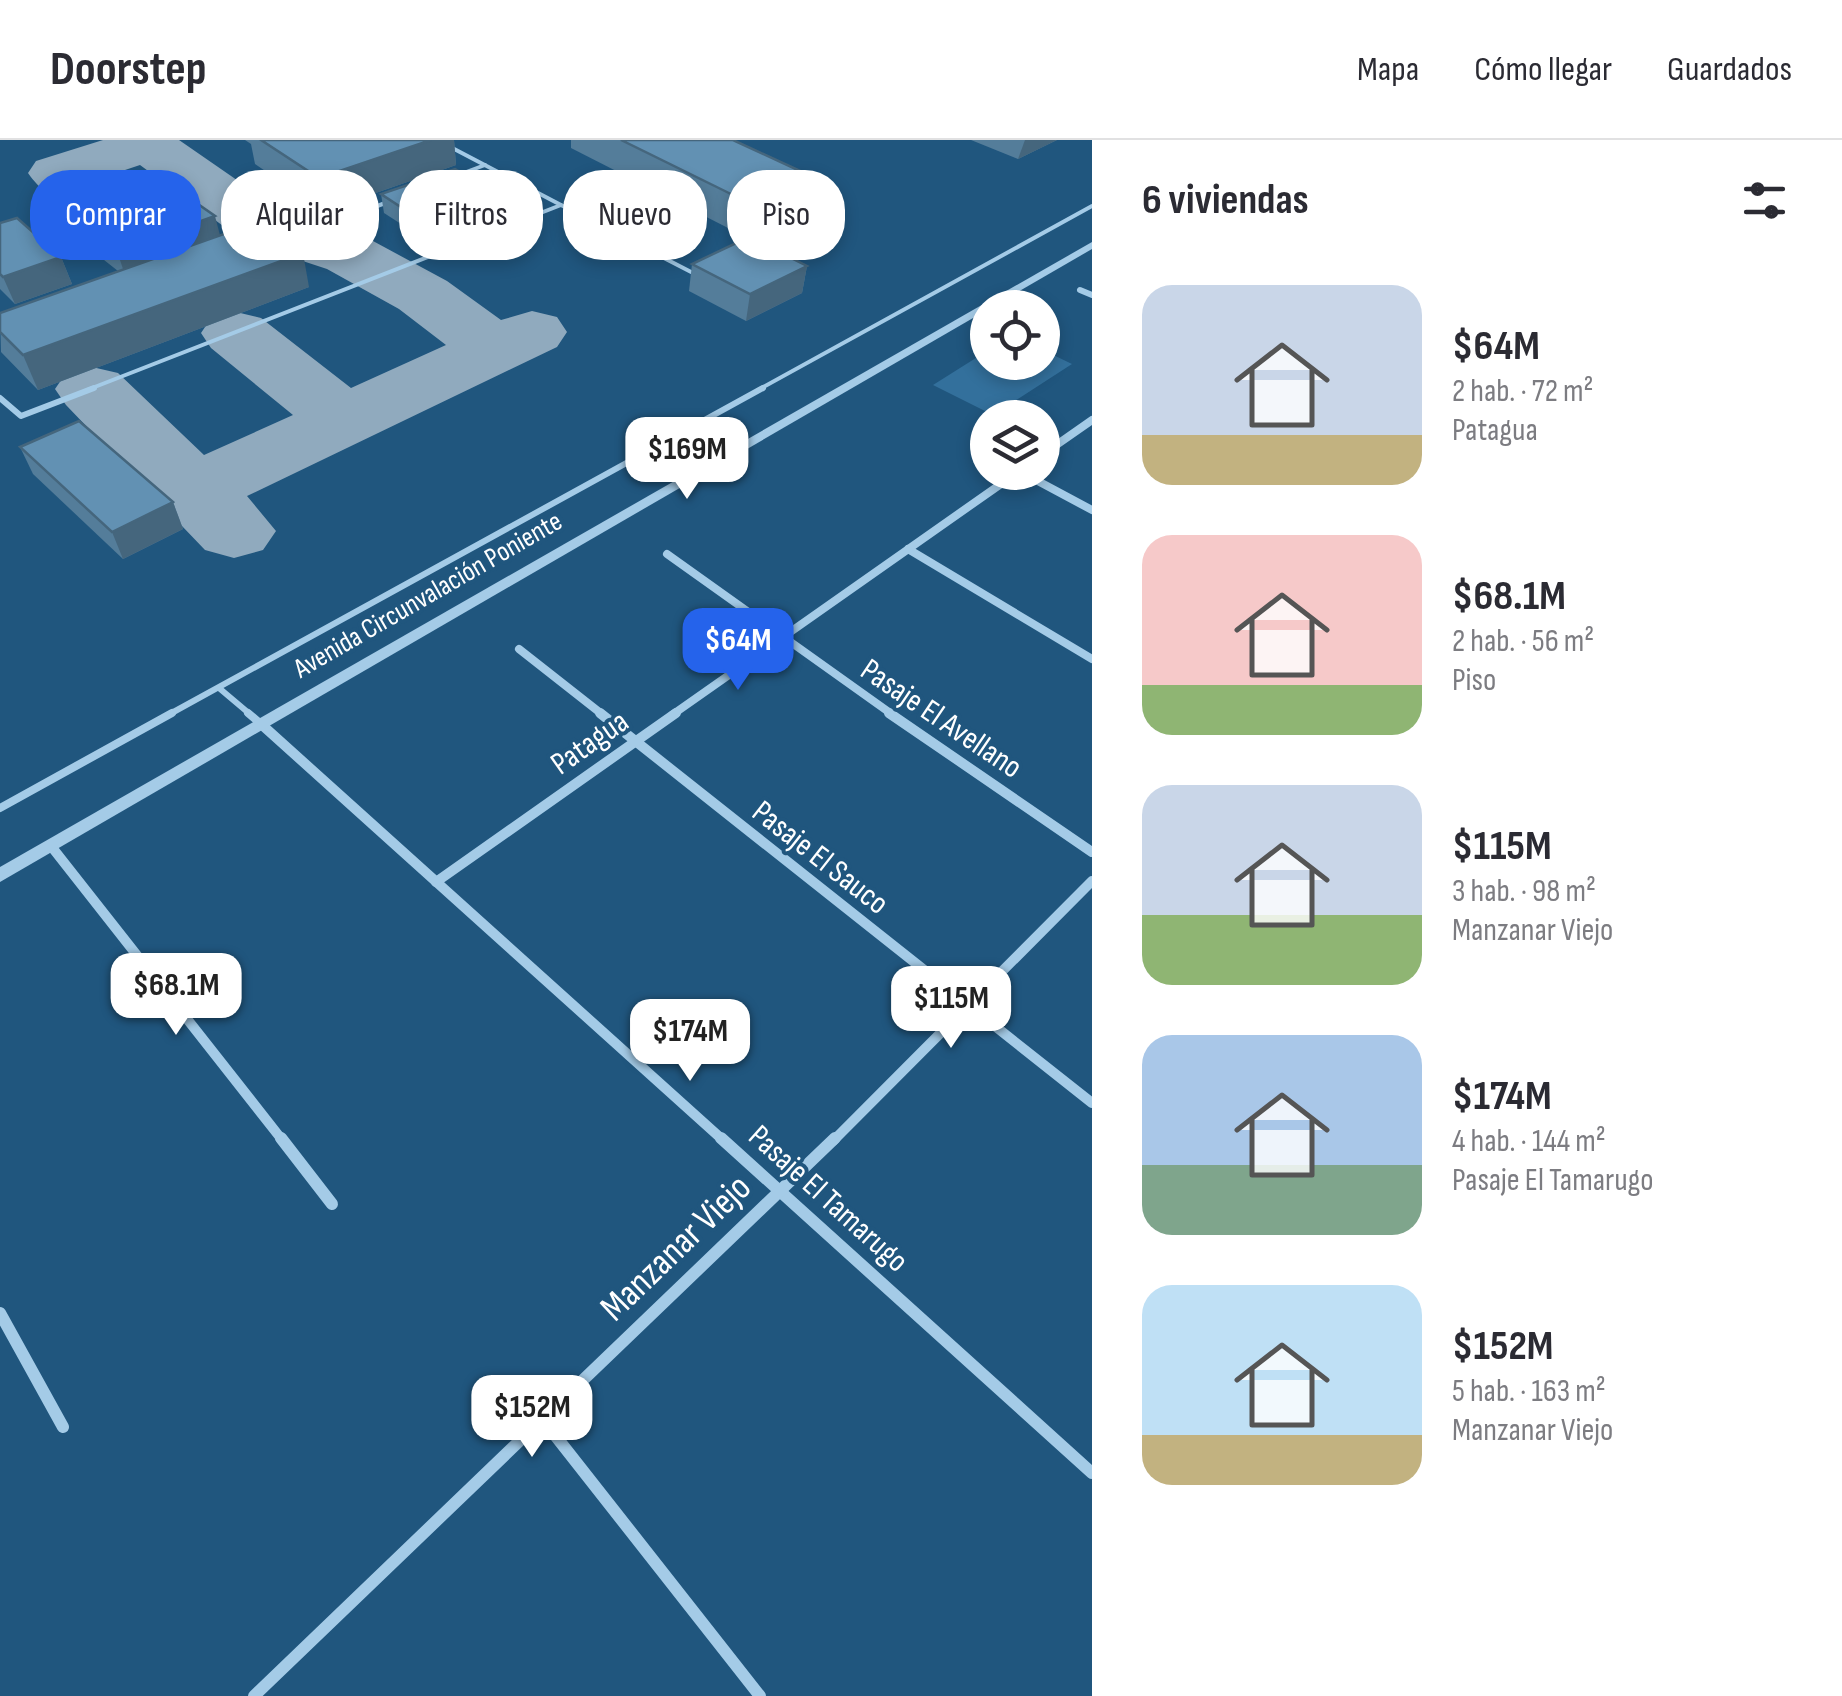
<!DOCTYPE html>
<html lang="es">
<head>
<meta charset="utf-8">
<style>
  body { margin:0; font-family:"Sofia Sans Condensed",sans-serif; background:#f7f7f7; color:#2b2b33; height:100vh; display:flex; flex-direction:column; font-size:38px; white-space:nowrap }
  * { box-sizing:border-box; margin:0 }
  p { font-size:32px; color:#7c7c81 }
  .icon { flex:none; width:55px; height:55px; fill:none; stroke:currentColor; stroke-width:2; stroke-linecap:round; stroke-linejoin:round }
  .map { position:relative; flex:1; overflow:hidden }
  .details { display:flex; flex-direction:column; background:#fff; width:750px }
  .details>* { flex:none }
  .top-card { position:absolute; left:30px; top:30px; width:910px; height:90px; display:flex; gap:20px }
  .buttons { position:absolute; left:970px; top:150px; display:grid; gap:20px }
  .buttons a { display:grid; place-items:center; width:90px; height:90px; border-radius:50%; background:#fff; box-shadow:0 5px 15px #0003; font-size:50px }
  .price { position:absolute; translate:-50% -85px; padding:0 22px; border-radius:20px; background:#fff; color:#222; font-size:32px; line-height:65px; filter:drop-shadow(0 2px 5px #0008) }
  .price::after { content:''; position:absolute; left:50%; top:60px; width:30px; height:22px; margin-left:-15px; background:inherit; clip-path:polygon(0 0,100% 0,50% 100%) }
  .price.on { background:#2563eb; color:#fff }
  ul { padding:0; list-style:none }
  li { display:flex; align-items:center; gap:30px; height:250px; padding:0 50px }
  li span { display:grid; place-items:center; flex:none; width:280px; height:200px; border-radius:30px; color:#555 }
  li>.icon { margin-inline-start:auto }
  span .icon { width:120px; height:120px; fill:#fffc; stroke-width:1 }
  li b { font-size:42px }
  h2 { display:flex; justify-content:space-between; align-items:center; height:120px; padding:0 50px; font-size:42px }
  .chip { padding:0 35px; border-radius:40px; background:#fff; box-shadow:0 5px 15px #0003; font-size:35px; line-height:90px }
  .chip.on { background:#2563eb; color:#fff }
  header { display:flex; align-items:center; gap:60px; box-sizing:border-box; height:140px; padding:0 50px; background:#fff; border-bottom:2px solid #e1e1e2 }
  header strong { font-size:48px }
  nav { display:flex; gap:55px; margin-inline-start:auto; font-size:35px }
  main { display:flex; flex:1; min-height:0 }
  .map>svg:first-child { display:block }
  .green { fill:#33709c }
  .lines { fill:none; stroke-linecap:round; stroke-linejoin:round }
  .taxiway { fill:#90aabe; fill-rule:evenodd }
  .service-far2 { stroke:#a4cbe7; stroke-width:4 }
  .service-far1 { stroke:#a4cbe7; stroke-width:6 }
  .service { stroke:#a4cbe7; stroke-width:8 }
  .minor-far3 { stroke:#a4cbe7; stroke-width:6 }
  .minor-far2 { stroke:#a4cbe7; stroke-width:8 }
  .minor-far1 { stroke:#a4cbe7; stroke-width:10 }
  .minor { stroke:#a4cbe7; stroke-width:12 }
  .tertiary { fill:#a4cbe7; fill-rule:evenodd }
  .wall { fill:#547d9a }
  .shaded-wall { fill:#45667d }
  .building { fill:#6291b3; stroke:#45667d; stroke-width:2.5 }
  .labels { text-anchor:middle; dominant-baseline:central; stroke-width:8; stroke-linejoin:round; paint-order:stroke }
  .far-street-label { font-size:28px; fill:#fff; stroke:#20567e }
  .street-label { font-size:32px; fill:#fff; stroke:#20567e }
  .near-street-label { font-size:38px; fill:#fff; stroke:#20567e }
</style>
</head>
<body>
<header>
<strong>Doorstep</strong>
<nav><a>Mapa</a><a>Cómo llegar</a><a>Guardados</a></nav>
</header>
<main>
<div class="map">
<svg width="1092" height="1556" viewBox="0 0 1092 1556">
  <rect width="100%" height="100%" fill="#20567e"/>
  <path class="green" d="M 1043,210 L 1072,224 L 993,275 L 933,245 L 987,211 L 988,222 L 1042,222 Z"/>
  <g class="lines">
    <path class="taxiway" d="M 103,0 L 179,0 L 289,76 L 373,101 L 447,141 L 501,180 L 532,171 L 557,177 L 567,192 L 557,207 L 247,356 L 276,391 L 263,410 L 234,418 L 205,410 L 66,265 L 55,249 L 66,233 L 92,227 L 118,233 L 204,315 L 293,275 L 211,208 L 201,193 L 211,178 L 236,172 L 261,178 L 351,248 L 446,205 L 399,169 L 327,129 L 245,102 L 140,25 L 101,38 L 144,69 L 153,82 L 144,95 C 136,97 127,100 120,100 C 94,98 42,54 28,33 L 36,21 Z"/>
    <g class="service-far2">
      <path d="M 453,37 L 485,25"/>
      <path d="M 561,65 L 695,134"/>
      <path d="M 280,102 L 388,62"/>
      <path d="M 87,250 L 561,65 L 437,0"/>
      <path d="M 758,250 L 1092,66"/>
    </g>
    <g class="service-far1">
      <path d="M 0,258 L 21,276 L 94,248"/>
      <path d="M 219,548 L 251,575"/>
      <path d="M 168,575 L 763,248"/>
    </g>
    <g class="service">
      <path d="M 248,573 L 261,584"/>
      <path d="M 0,668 L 172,573"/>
    </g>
    <path class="minor-far3" d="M 1080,150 L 1092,155"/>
    <g class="minor-far2">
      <path d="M 1042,315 L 1092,280"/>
      <path d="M 1021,332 L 1092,370"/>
      <path d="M 908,409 L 1092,519"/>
      <path d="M 667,414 L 893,575"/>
      <path d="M 519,509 L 603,575"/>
      <path d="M 672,575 L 1018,332"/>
    </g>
    <g class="minor-far1">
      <path d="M 600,573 L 1092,963"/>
      <path d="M 889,573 L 1092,712"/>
      <path d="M 261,584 L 724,1001"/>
      <path d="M 51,706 L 283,1001"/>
      <path d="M 436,742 L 676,573"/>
      <path d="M 833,1001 L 1092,741"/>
    </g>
    <g class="minor">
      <path d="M 281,998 L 332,1064"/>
      <path d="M 721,998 L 1092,1333"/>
      <path d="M 0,1173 L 63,1287"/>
      <path d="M 543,1280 L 760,1556"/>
      <path d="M 254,1556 L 835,998"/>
    </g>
    <path class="tertiary" d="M 1092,102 L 1092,109 L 0,742 L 0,727 Z"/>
  </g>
  <g class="wall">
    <path d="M 245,0 L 454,0 L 456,25 L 324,71 L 255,24 L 251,4 Z"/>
    <path d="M 571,0 L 733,0 L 798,30 L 792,63 L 730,89 L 571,8 Z"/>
    <path d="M 971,0 L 1057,0 L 1018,19 Z"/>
    <path d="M 381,54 L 488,66 L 415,93 L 384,73 Z"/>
    <path d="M 76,78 L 220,95 L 309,147 L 38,250 L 1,212 L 0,173 L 118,131 L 85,105 Z"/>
    <path d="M 0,83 L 61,117 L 72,144 L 15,164 L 0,149 Z"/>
    <path d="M 692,124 L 807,126 L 802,153 L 746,181 L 689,151 Z"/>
    <path d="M 20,307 L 173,362 L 183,389 L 123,419 L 33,334 Z"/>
  </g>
  <g class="shaded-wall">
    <path d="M 431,0 L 454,0 L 456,25 L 324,71 L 319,38 Z"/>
    <path d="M 1025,0 L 1057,0 L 1018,19 Z"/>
    <path d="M 798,30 L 792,63 L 730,89 L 735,56 Z"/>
    <path d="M 487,48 L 488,66 L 415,93 L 413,75 Z"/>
    <path d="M 215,76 L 222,103 L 126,138 L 117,111 Z"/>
    <path d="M 303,113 L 309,147 L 38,250 L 23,215 Z"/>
    <path d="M 61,117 L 72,144 L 15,164 L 3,137 Z"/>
    <path d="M 807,126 L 802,153 L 746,181 L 750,154 Z"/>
    <path d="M 173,362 L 183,389 L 123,419 L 112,392 Z"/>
  </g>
  <g class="building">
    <path d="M 261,0 L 431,0 L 319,38 Z"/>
    <path d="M 621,0 L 733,0 L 798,30 L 735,56 Z"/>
    <path d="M 455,29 L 487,48 L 413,75 L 381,54 Z"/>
    <path d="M 172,46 L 215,76 L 117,111 L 76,78 Z"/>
    <path d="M 17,78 L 61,117 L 3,137 L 0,134 L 0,83 Z"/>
    <path d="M 258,82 L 303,113 L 23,215 L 0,192 L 0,173 Z"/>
    <path d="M 749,97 L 807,126 L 750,154 L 692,124 Z"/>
    <path d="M 79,281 L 173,362 L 112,392 L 20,307 Z"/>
  </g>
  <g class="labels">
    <g class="far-street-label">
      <text transform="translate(428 455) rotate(-30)">Avenida Circunvalación Poniente</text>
    </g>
    <g class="street-label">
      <text transform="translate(941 579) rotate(34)">Pasaje El Avellano</text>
      <text transform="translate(590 603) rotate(-35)">Patagua</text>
      <text transform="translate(820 718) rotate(38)">Pasaje El Sauco</text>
      <text transform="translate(828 1059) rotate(42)">Pasaje El Tamarugo</text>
    </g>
    <g class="near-street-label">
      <text transform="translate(676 1108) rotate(-44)">Manzanar Viejo</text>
    </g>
  </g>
</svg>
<div class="buttons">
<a><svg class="icon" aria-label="locate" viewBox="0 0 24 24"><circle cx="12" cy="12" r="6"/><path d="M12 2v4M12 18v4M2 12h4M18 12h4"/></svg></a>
<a><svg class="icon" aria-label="layers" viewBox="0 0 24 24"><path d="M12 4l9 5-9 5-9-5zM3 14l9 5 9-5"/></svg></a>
</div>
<b class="price" style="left:687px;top:362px">$169M</b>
<b class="price on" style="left:738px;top:553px">$64M</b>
<b class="price" style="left:176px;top:898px">$68.1M</b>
<b class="price" style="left:951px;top:911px">$115M</b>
<b class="price" style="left:690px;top:944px">$174M</b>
<b class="price" style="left:532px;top:1320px">$152M</b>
<div class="top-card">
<a class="chip on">Comprar</a>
<a class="chip">Alquilar</a>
<a class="chip">Filtros</a>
<a class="chip">Nuevo</a>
<a class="chip">Piso</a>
</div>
</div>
<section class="details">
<h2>6 viviendas<svg class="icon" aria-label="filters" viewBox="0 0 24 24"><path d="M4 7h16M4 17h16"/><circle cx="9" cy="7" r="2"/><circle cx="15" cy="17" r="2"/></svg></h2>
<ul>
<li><span style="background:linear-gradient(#c9d6e8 75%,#c2b280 0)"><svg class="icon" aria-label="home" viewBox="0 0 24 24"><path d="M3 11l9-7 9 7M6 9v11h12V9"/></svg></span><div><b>$64M</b><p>2 hab. · 72 m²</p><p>Patagua</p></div></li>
<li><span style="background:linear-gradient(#f6c9c9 75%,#8fb573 0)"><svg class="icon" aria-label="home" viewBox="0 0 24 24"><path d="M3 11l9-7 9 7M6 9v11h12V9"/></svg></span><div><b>$68.1M</b><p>2 hab. · 56 m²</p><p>Piso</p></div></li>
<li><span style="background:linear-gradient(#c9d6e8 65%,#8fb573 0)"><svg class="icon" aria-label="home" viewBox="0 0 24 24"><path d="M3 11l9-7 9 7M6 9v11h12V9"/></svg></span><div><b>$115M</b><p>3 hab. · 98 m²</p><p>Manzanar Viejo</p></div></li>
<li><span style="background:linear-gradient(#a9c7e8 65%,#7fa58c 0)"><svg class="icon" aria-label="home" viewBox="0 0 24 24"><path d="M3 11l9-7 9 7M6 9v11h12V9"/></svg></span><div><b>$174M</b><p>4 hab. · 144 m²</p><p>Pasaje El Tamarugo</p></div></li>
<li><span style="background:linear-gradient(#bfe0f5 75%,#c2b280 0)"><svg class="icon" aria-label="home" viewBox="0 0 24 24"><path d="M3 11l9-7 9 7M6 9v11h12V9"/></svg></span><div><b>$152M</b><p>5 hab. · 163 m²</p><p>Manzanar Viejo</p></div></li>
</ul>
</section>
</main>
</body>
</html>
